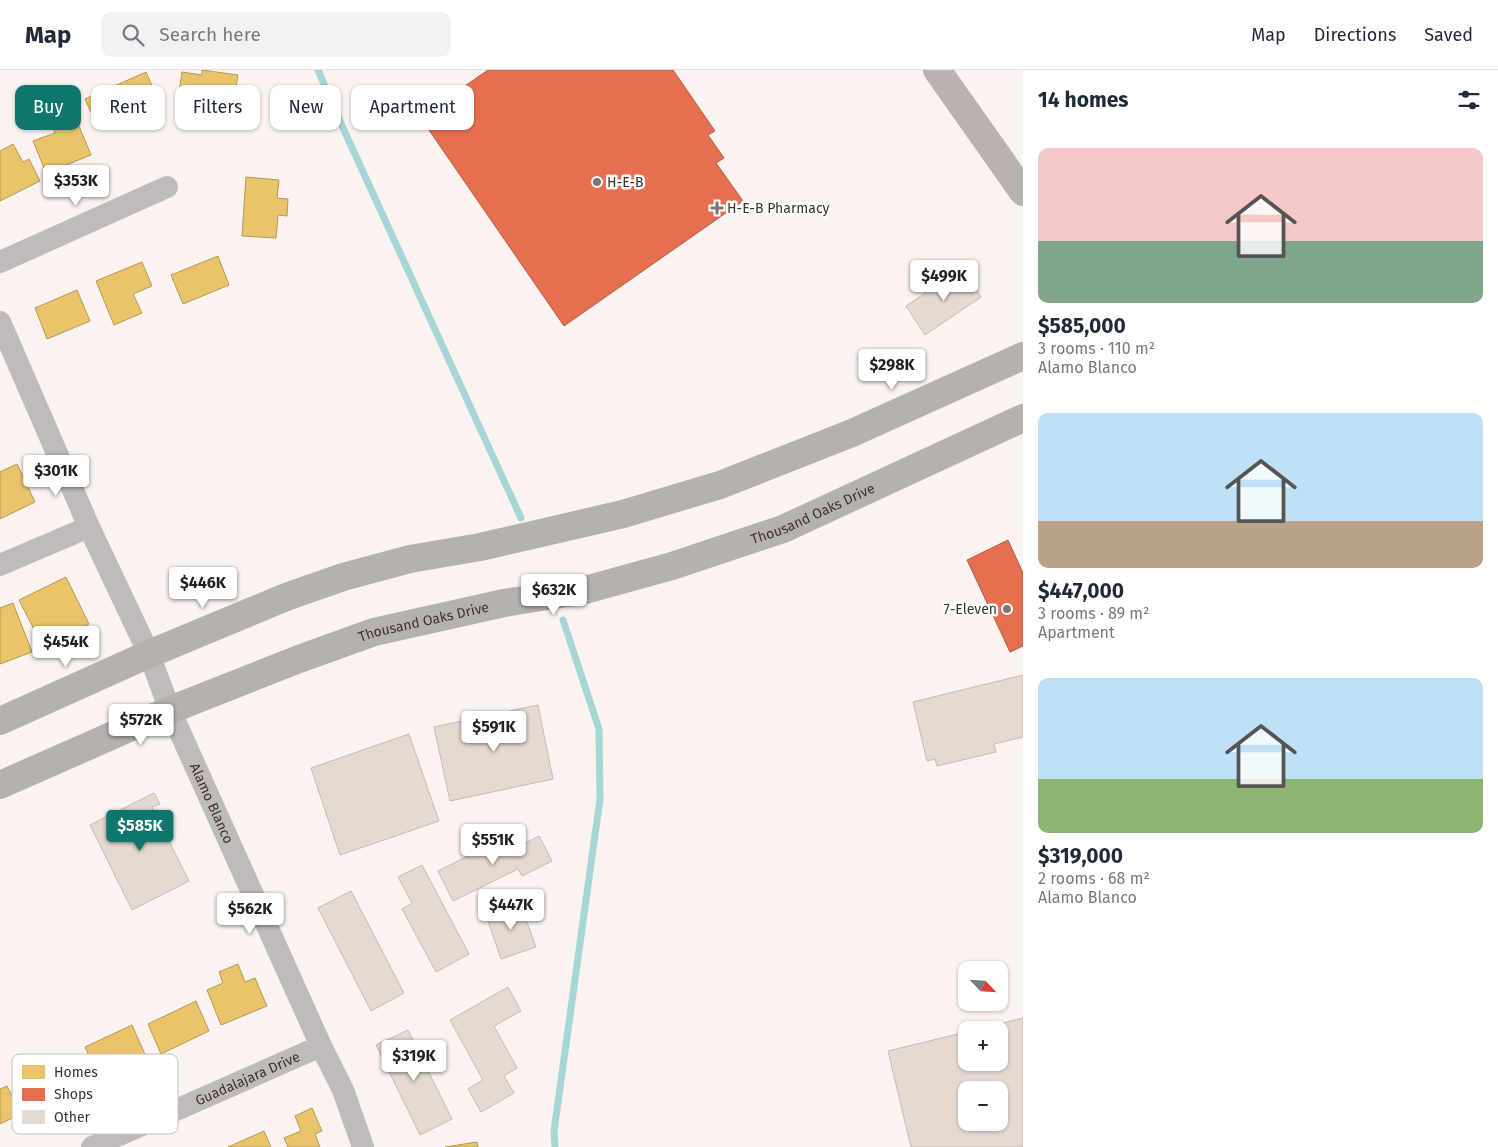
<!DOCTYPE html>
<html lang="en">
<head>
<meta charset="utf-8">
<style>
  body { margin:0; font-family:"Fira Sans",sans-serif; background:#f2f2f3; color:#1f2937; height:100vh; display:flex; flex-direction:column; font-size:19px; white-space:nowrap }
  * { box-sizing:border-box; margin:0 }
  p { font-size:16px; color:#747a83 }
  .icon { flex:none; width:28px; height:28px; fill:none; stroke:currentColor; stroke-width:2; stroke-linecap:round; stroke-linejoin:round }
  .map { position:relative; flex:1; overflow:hidden }
  .details { display:flex; flex-direction:column; background:#fff; width:475px }
  .details>* { flex:none }
  .banner { position:absolute; left:15px; top:15px; width:475px; height:45px; display:flex; gap:10px }
  .needle { width:32px; rotate:115deg }
  .tools { position:absolute; left:958px; top:891px; display:grid; gap:10px }
  .tools a { display:grid; place-items:center; width:50px; height:50px; border-radius:10px; background:#fff; box-shadow:0 1px 4px #0004; font-size:25px }
  .price { position:absolute; translate:-50% -42px; padding:0 11px; border-radius:5px; background:#fff; color:#222; font-size:16px; line-height:32px; filter:drop-shadow(0 1px 2px #0008) }
  .price::after { content:''; position:absolute; left:50%; top:30px; width:15px; height:11px; margin-left:-8px; background:inherit; clip-path:polygon(0 0,100% 0,50% 100%) }
  .price.on { background:#0f766e; color:#fff }
  ul { padding:0; list-style:none }
  li { display:grid; align-content:center; gap:10px; height:265px; padding:0 15px }
  li span { display:grid; place-items:center; height:155px; border-radius:10px; color:#555 }
  li>.icon { margin-inline-start:auto }
  span .icon { width:90px; height:90px; fill:#fffc; stroke-width:1 }
  li b { font-size:21px }
  h2 { display:flex; justify-content:space-between; align-items:center; height:60px; padding:0 15px; font-size:21px }
  .pill { padding:0 18px; border-radius:10px; background:#fff; box-shadow:0 1px 4px #0004; font-size:18px; line-height:45px }
  .pill.on { background:#0f766e; color:#fff }
  header { display:flex; align-items:center; gap:30px; box-sizing:border-box; height:70px; padding:0 25px; background:#fff; border-bottom:1px solid #e0e1e3 }
  header strong { font-size:24px }
  nav { display:flex; gap:28px; margin-inline-start:auto; font-size:18px }
  .search { width:350px; height:45px; background:#f2f2f3; display:flex; align-items:center; gap:12px; box-sizing:border-box; padding:0 18px; border-radius:10px; color:#747a83; font-size:19px }
  main { display:flex; flex:1; min-height:0 }
  .map>svg:first-child { display:block }
  .homes { fill:#e9c46a; stroke:#b59857 }
  .shops { fill:#e76f51; stroke:#b45c46 }
  .lines { fill:none; stroke-linecap:round; stroke-linejoin:round }
  .stream { stroke:#a6d6d6; stroke-width:7 }
  .building { fill:#e6d9d2; stroke:#c4bbb7; fill-rule:evenodd }
  .street { stroke:#c0bbba; stroke-width:22 }
  .secondary { stroke:#b6b0af; stroke-width:28 }
  .primary { stroke:#b9b2b1; stroke-width:28 }
  .poi-dot { fill:#7f7570; stroke:#fff; stroke-width:2 }
  .labels { text-anchor:middle; dominant-baseline:central; stroke-width:5; stroke-linejoin:round; paint-order:stroke }
  .poi-label { font-size:14px; fill:#3d312b; stroke:#fff; text-anchor:start }
  .street-label { font-size:14px; fill:#3d312b; stroke:#fff }
  .key { fill:#fff; stroke:#c5c1bf; stroke-width:1 }
  .key-label { font-size:14px; fill:#3d312b }
</style>
</head>
<body>
<header>
<strong>Map</strong>
<div class="search"><svg class="icon" aria-label="search" viewBox="0 0 24 24"><circle cx="10" cy="10" r="6"/><path d="M15 15l6 6"/></svg>Search here</div>
<nav><a>Map</a><a>Directions</a><a>Saved</a></nav>
</header>
<main>
<div class="map">
<svg width="1023" height="1077" viewBox="0 0 1023 1077">
  <rect width="100%" height="100%" fill="#faf3f0"/>
  <g class="homes">
    <path d="M 202,0 L 238,5 L 230,55 L 204,51 L 207,33 L 178,29 L 182,2 L 202,5 Z"/>
    <path d="M 146,2 L 159,32 L 98,58 L 85,29 Z"/>
    <path d="M 74,44 L 91,85 L 46,103 L 33,71 L 55,63 L 51,53 Z"/>
    <path d="M 13,74 L 23,92 L 29,89 L 40,111 L 0,131 L 0,81 Z"/>
    <path d="M 246,107 L 279,110 L 277,128 L 288,129 L 287,146 L 278,145 L 276,168 L 242,166 Z"/>
    <path d="M 218,186 L 229,215 L 183,234 L 171,205 Z"/>
    <path d="M 142,192 L 152,216 L 133,224 L 142,243 L 114,255 L 96,211 Z"/>
    <path d="M 77,220 L 90,251 L 47,269 L 35,238 Z"/>
    <path d="M 17,394 L 35,432 L 0,449 L 0,402 Z"/>
    <path d="M 66,507 L 89,554 L 43,577 L 19,530 Z"/>
    <path d="M 13,533 L 32,582 L 0,594 L 0,538 Z"/>
    <path d="M 238,894 L 245,912 L 255,908 L 267,936 L 221,955 L 207,920 L 223,913 L 219,902 Z"/>
    <path d="M 196,931 L 209,961 L 161,984 L 148,954 Z"/>
    <path d="M 132,955 L 148,991 L 101,1012 L 85,977 Z"/>
    <path d="M 7,1016 L 21,1044 L 0,1054 L 0,1019 Z"/>
    <path d="M 312,1038 L 322,1061 L 315,1064 L 320,1077 L 288,1077 L 284,1068 L 301,1061 L 295,1046 Z"/>
    <path d="M 264,1061 L 271,1077 L 228,1077 Z"/>
    <path d="M 477,1072 L 478,1077 L 445,1077 Z"/>
  </g>
  <g class="shops">
    <path d="M 488,0 L 673,0 L 715,61 L 708,65 L 724,88 L 716,93 L 743,131 L 564,256 L 420,47 Z"/>
    <path d="M 1008,470 L 1023,503 L 1023,576 L 1010,582 L 967,490 Z"/>
  </g>
  <g class="lines">
    <g class="stream">
      <path d="M 318,0 L 343,58 L 521,448"/>
      <path d="M 555,1077 L 554,1061 L 600,729 L 599,659 L 563,550"/>
    </g>
  </g>
  <g class="building">
    <path d="M 962,198 L 981,227 L 925,265 L 906,236 Z"/>
    <path d="M 1023,605 L 1023,667 L 994,674 L 996,682 L 937,696 L 935,689 L 927,691 L 913,632 Z"/>
    <path d="M 538,635 L 553,709 L 450,731 L 434,657 Z"/>
    <path d="M 409,664 L 439,751 L 340,785 L 311,698 Z"/>
    <path d="M 154,723 L 160,734 L 152,737 L 189,811 L 132,840 L 90,755 Z"/>
    <path d="M 508,766 L 514,779 L 539,766 L 552,791 L 522,806 L 518,799 L 453,831 L 438,801 Z"/>
    <path d="M 422,795 L 469,884 L 436,902 L 402,839 L 412,833 L 398,807 Z"/>
    <path d="M 351,821 L 404,923 L 371,941 L 318,838 Z"/>
    <path d="M 520,833 L 536,877 L 501,889 L 486,845 Z"/>
    <path d="M 508,917 L 521,941 L 494,956 L 517,998 L 504,1006 L 514,1023 L 481,1042 L 468,1019 L 483,1010 L 450,950 Z"/>
    <path d="M 1023,948 L 1023,1077 L 911,1077 L 888,981 L 966,962 L 966,992 L 999,992 L 999,960 L 974,960 ZM 966,1020 L 999,1020 L 999,1052 L 966,1052 Z"/>
    <path d="M 408,960 L 452,1049 L 420,1065 L 376,975 Z"/>
  </g>
  <g class="lines">
    <g class="street">
      <path d="M 0,192 L 167,117"/>
      <path id="s1" d="M 0,252 L 89,457 L 149,584 L 170,640 L 321,976 L 343,1020 L 363,1077"/>
      <path d="M 0,495 L 89,457"/>
      <path id="s2" d="M 92,1077 L 321,976"/>
    </g>
    <g class="secondary">
      <path d="M 0,651 L 149,584 L 286,527 L 343,507 L 410,489 L 480,477 L 623,444 L 720,415 L 852,363 L 1023,286"/>
      <path id="s3" d="M 0,715 L 170,640 L 299,589 L 374,562 L 504,533 L 585,520 L 672,496 L 783,459 L 1023,348"/>
    </g>
    <path class="primary" d="M 937,0 L 1023,122"/>
  </g>
  <g class="poi-dot">
    <circle cx="597" cy="112" r="5"/>
    <path d="M714.5 130.5h5v5h5v5h-5v5h-5v-5h-5v-5h5z"/>
    <circle cx="1007" cy="539" r="5"/>
  </g>
  <g class="labels">
    <g class="poi-label">
      <text x="607" y="112">H-E-B</text>
      <text x="727" y="138">H-E-B Pharmacy</text>
      <text x="997" y="539" text-anchor="end">7-Eleven</text>
    </g>
    <g class="street-label">
      <text stroke="none"><textPath href="#s3" startOffset="860">Thousand Oaks Drive</textPath></text>
      <text stroke="none"><textPath href="#s3" startOffset="455">Thousand Oaks Drive</textPath></text>
      <text stroke="none"><textPath href="#s1" startOffset="526">Alamo Blanco</textPath></text>
      <text stroke="none"><textPath href="#s2" startOffset="170">Guadalajara Drive</textPath></text>
    </g>
  </g>
  <rect x="12" y="984" width="166" height="80" rx="8" class="key"/>
  <rect x="22" y="995" width="23" height="14" fill="#e9c46a"/>
  <rect x="22" y="1018" width="23" height="13" fill="#e76f51"/>
  <rect x="22" y="1040" width="23" height="14" fill="#e6d9d2"/>
  <g class="key-label">
    <text x="54" y="1007">Homes</text>
    <text x="54" y="1029">Shops</text>
    <text x="54" y="1052">Other</text>
  </g>
</svg>
<div class="tools">
<a><svg class="needle" viewBox="-14 -14 28 28"><path d="M0-13l5 13h-10z" fill="#e53935"/><path d="M0 13l5-13h-10z" fill="#747a83"/></svg></a>
<a>+</a>
<a>−</a>
</div>
<b class="price" style="left:76px;top:137px">$353K</b>
<b class="price" style="left:944px;top:232px">$499K</b>
<b class="price" style="left:892px;top:321px">$298K</b>
<b class="price" style="left:56px;top:427px">$301K</b>
<b class="price" style="left:203px;top:539px">$446K</b>
<b class="price" style="left:554px;top:546px">$632K</b>
<b class="price" style="left:66px;top:598px">$454K</b>
<b class="price" style="left:141px;top:676px">$572K</b>
<b class="price" style="left:494px;top:683px">$591K</b>
<b class="price on" style="left:140px;top:782px">$585K</b>
<b class="price" style="left:493px;top:796px">$551K</b>
<b class="price" style="left:511px;top:861px">$447K</b>
<b class="price" style="left:250px;top:865px">$562K</b>
<b class="price" style="left:414px;top:1012px">$319K</b>
<div class="banner">
<a class="pill on">Buy</a>
<a class="pill">Rent</a>
<a class="pill">Filters</a>
<a class="pill">New</a>
<a class="pill">Apartment</a>
</div>
</div>
<section class="details">
<h2>14 homes<svg class="icon" aria-label="filters" viewBox="0 0 24 24"><path d="M4 7h16M4 17h16"/><circle cx="9" cy="7" r="2"/><circle cx="15" cy="17" r="2"/></svg></h2>
<ul>
<li><span style="background:linear-gradient(#f6c9c9 60%,#7fa58c 0)"><svg class="icon" aria-label="home" viewBox="0 0 24 24"><path d="M3 11l9-7 9 7M6 9v11h12V9"/></svg></span><div><b>$585,000</b><p>3 rooms · 110 m²</p><p>Alamo Blanco</p></div></li>
<li><span style="background:linear-gradient(#bfe0f5 70%,#b9a48a 0)"><svg class="icon" aria-label="home" viewBox="0 0 24 24"><path d="M3 11l9-7 9 7M6 9v11h12V9"/></svg></span><div><b>$447,000</b><p>3 rooms · 89 m²</p><p>Apartment</p></div></li>
<li><span style="background:linear-gradient(#bfe0f5 65%,#8fb573 0)"><svg class="icon" aria-label="home" viewBox="0 0 24 24"><path d="M3 11l9-7 9 7M6 9v11h12V9"/></svg></span><div><b>$319,000</b><p>2 rooms · 68 m²</p><p>Alamo Blanco</p></div></li>
</ul>
</section>
</main>
</body>
</html>
